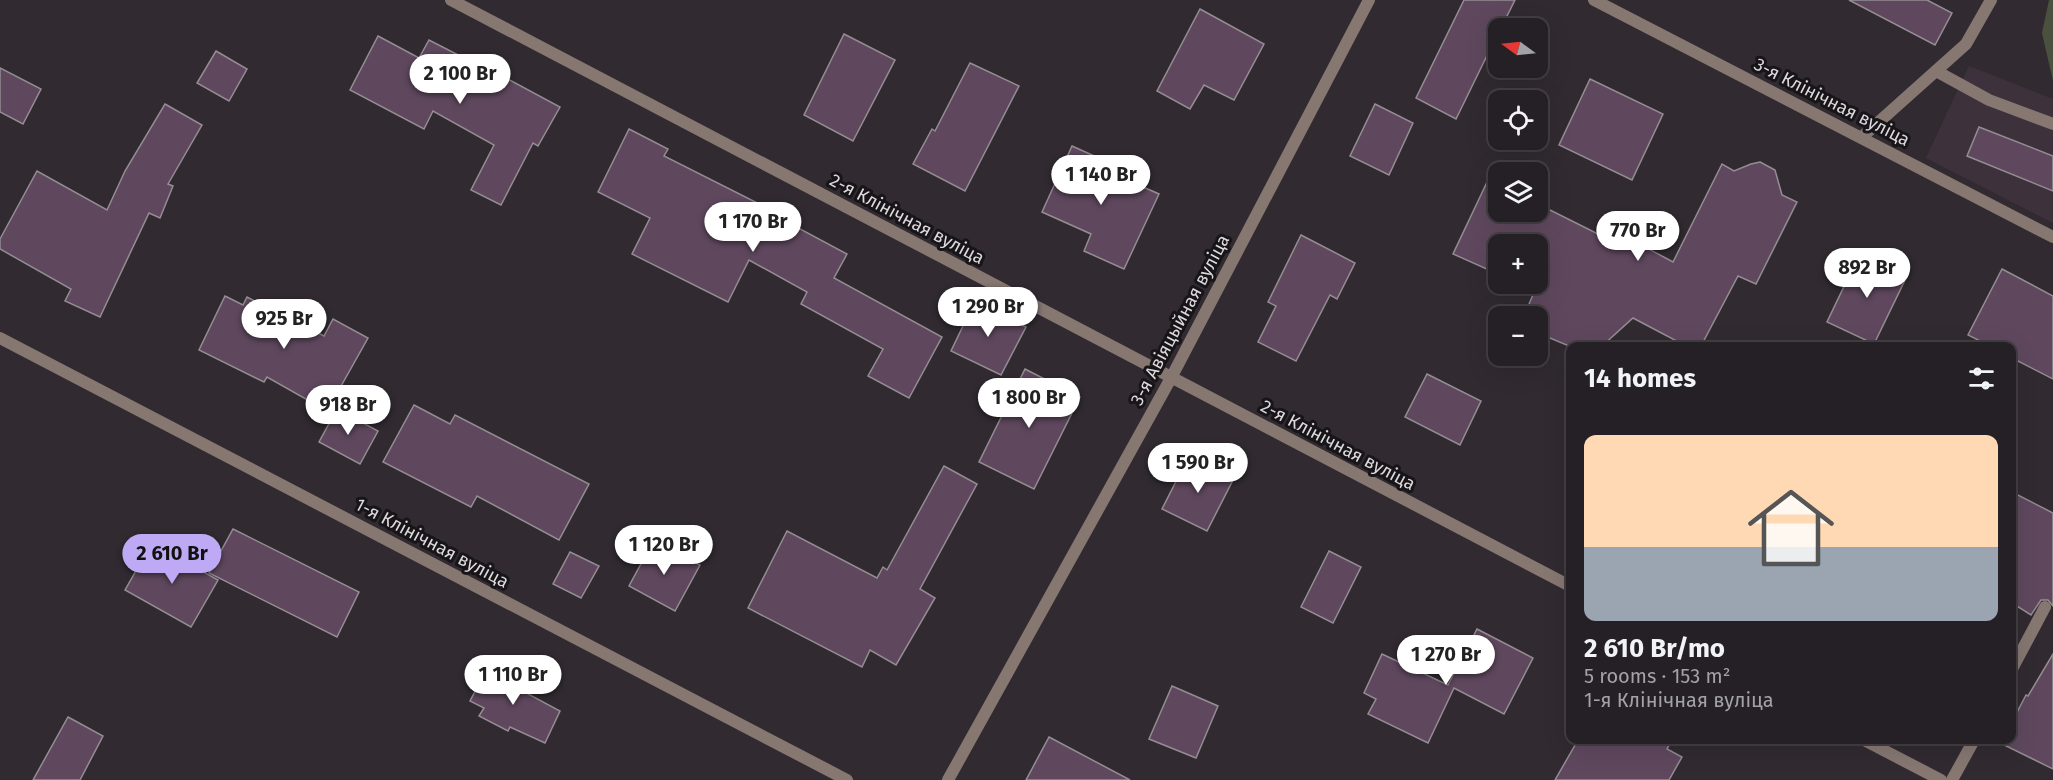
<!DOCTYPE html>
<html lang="en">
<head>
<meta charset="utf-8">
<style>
  body { margin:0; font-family:"Fira Sans",sans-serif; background:#2d282d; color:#f1f3f6; height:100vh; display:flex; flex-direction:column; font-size:22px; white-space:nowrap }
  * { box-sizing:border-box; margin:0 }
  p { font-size:20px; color:#a3a3a7 }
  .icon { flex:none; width:33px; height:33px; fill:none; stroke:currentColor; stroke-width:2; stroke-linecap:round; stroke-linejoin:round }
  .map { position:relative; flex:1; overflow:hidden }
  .side { position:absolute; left:1566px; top:342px; width:450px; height:402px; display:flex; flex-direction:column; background:#252025; border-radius:12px; box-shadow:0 6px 24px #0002,0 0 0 2px #423e42 }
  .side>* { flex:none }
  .needle { width:39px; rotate:285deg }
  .fabs { position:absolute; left:1488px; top:18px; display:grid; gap:12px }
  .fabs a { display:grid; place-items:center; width:60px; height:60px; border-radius:12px; background:#252025; box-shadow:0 6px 24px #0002,0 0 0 2px #423e42; font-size:30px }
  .price { position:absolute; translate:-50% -51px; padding:0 14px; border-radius:21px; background:#fff; color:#222; font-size:20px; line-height:39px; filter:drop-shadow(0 2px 3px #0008) }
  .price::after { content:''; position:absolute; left:50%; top:36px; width:18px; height:14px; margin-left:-9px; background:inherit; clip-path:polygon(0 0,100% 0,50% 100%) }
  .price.on { background:#bea9f4; color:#111 }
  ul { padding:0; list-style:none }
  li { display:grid; align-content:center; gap:12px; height:318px; padding:0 18px }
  li span { display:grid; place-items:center; height:186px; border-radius:12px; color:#555 }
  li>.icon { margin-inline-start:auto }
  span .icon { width:108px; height:108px; fill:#fffc; stroke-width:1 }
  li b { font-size:26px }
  h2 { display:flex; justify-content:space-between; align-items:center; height:72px; padding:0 18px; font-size:26px }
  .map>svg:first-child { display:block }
  .built { fill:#3d323c }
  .green { fill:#4b513f }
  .building { fill:#5f485e; stroke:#948d93; stroke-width:1.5 }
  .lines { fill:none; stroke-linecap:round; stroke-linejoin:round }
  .service { stroke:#867771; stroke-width:12 }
  .minor { stroke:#867771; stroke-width:12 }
  .labels { text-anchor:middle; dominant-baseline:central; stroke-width:6; stroke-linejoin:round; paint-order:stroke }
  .street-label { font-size:18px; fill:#ddd9dd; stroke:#171517 }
</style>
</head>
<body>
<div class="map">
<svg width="2053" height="780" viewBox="0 0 2053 780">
  <rect width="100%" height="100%" fill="#312b31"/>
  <path class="built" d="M 1969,66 L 2053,99 L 2053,223 L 1926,158 Z"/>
  <path class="green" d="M 2049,0 L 2053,0 L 2053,81 L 2042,33 Z"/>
  <g class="building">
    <path d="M 1464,0 L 1515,0 L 1501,28 L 1498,28 L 1498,33 L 1456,119 L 1416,98 Z"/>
    <path d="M 1849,0 L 1927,0 L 1952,13 L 1935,45 Z"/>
    <path d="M 1200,9 L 1264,44 L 1234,100 L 1204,85 L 1190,109 L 1157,91 Z"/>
    <path d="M 844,34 L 895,60 L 853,141 L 804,115 Z"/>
    <path d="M 378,36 L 419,58 L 429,40 L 505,79 L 506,78 L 560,107 L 538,146 L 533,143 L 501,205 L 471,190 L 494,145 L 433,111 L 424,129 L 350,90 Z"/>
    <path d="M 216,51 L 247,69 L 229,101 L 197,83 Z"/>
    <path d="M 970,63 L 1019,86 L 965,191 L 913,164 L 932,129 L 935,131 Z"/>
    <path d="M 0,68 L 41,89 L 23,124 L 0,112 Z"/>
    <path d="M 1590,79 L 1663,114 L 1632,180 L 1559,145 Z"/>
    <path d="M 165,104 L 202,125 L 168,184 L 173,186 L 160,218 L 149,213 L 100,317 L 65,301 L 71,289 L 0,249 L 0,239 L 37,171 L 107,210 L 125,171 Z"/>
    <path d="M 1375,104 L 1413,123 L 1389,175 L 1350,156 Z"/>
    <path d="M 1979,127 L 2053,156 L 2053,191 L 1967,156 Z"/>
    <path d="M 629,129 L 668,149 L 664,156 L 773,211 L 772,214 L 847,254 L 834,278 L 942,337 L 909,398 L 868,376 L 883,349 L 801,304 L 807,292 L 749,260 L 728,302 L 632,254 L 650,218 L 598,192 Z"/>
    <path d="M 1072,146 L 1121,168 L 1118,176 L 1159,194 L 1124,269 L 1084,251 L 1091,234 L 1042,212 Z"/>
    <path d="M 1760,162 L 1775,170 L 1782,195 L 1797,202 L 1756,284 L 1738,276 L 1701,346 L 1686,346 L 1633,318 L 1602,346 L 1569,346 L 1538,333 L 1538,316 L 1524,316 L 1535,290 L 1520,284 L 1538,284 L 1538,244 L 1498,244 L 1498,274 L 1453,254 L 1488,180 L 1498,185 L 1498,212 L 1538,212 L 1538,204 L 1614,242 L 1619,233 L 1673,262 L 1722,164 L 1734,171 L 1751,164 Z"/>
    <path d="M 1301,235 L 1355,263 L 1337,299 L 1330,295 L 1296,361 L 1258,342 L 1276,306 L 1268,302 Z"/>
    <path d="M 1860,253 L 1907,276 L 1874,344 L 1827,322 Z"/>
    <path d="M 2002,269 L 2053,296 L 2053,379 L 2012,358 L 2012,346 L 1990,346 L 1968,335 Z"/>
    <path d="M 225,296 L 243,305 L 247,297 L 324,336 L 333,319 L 368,338 L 327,411 L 267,377 L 264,382 L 199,350 Z"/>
    <path d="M 975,301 L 1026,327 L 1001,375 L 951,351 Z"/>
    <path d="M 1025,369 L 1080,397 L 1034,489 L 979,462 Z"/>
    <path d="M 1427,374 L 1481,401 L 1460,445 L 1405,417 Z"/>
    <path d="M 414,405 L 450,424 L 455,415 L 589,484 L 559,540 L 477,496 L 471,507 L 383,462 Z"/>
    <path d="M 337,409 L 378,431 L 360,464 L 319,442 Z"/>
    <path d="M 1188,458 L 1233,480 L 1207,531 L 1162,509 Z"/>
    <path d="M 944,466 L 977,484 L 920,589 L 935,598 L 896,665 L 870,650 L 862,667 L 748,608 L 787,531 L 877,578 L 883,567 L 887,570 Z"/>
    <path d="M 2012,492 L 2053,513 L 2053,606 L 2048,600 L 2041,600 L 2031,615 L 2012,603 Z"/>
    <path d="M 233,529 L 359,592 L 337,637 L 209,573 Z"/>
    <path d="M 654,540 L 700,565 L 675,611 L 629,586 Z"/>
    <path d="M 152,543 L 218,580 L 191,627 L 125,590 Z"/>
    <path d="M 1329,551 L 1361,567 L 1333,623 L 1301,607 Z"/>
    <path d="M 570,552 L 599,566 L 581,598 L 553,584 Z"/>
    <path d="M 1477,629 L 1533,658 L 1504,714 L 1454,688 L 1428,743 L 1368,714 L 1376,699 L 1364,693 L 1382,654 L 1448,685 Z"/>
    <path d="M 2053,654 L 2053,769 L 2000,743 L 2002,740 L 2012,740 L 2012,722 L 2026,695 L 2028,696 Z"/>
    <path d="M 489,665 L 531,687 L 528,694 L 560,711 L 545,743 L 510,727 L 508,731 L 479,716 L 484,708 L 470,701 Z"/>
    <path d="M 1172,686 L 1218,706 L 1196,758 L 1149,739 Z"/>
    <path d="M 68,717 L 103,736 L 80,780 L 33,780 Z"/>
    <path d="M 1049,737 L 1130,780 L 1026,780 Z"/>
    <path d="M 1578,740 L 1672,740 L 1667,749 L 1682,757 L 1669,780 L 1555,780 Z"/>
  </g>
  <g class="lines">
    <g class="service">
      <path d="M 1936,71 L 1989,100 L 2053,124"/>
      <path d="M 1862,137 L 1966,44 L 1991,0"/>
      <path d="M 2012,669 L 2045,607"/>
      <path d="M 1952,780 L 1974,740"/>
    </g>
    <g class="minor">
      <path d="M 451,0 L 1570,586"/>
      <path d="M 1594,0 L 2053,237"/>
      <path d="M 0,338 L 847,780"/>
      <path d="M 1864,740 L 1941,780"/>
      <path d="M 948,780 L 1171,378 L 1369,0"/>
    </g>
  </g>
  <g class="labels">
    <g class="street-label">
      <text transform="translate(1832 102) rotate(27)">3-я Клінічная вуліца</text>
      <text transform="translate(907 219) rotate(28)">2-я Клінічная вуліца</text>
      <text transform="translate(1180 320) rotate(-62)">3-я Авіяцыйная вуліца</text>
      <text transform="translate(1338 445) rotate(28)">2-я Клінічная вуліца</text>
      <text transform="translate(432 543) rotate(28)">1-я Клінічная вуліца</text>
    </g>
  </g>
</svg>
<div class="fabs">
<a><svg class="needle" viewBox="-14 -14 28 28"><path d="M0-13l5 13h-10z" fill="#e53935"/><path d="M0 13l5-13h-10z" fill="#a3a3a7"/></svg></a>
<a><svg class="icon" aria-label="locate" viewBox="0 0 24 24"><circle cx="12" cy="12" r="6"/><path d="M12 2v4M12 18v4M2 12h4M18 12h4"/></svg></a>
<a><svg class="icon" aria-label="layers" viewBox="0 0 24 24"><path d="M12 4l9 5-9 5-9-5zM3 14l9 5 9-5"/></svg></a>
<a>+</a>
<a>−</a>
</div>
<b class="price" style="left:460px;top:105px">2 100 Br</b>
<b class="price" style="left:1101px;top:206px">1 140 Br</b>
<b class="price" style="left:753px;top:253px">1 170 Br</b>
<b class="price" style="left:1638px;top:262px">770 Br</b>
<b class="price" style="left:1867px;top:299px">892 Br</b>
<b class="price" style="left:988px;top:338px">1 290 Br</b>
<b class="price" style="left:284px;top:350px">925 Br</b>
<b class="price" style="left:1029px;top:429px">1 800 Br</b>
<b class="price" style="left:348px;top:436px">918 Br</b>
<b class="price" style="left:1198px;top:494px">1 590 Br</b>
<b class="price" style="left:664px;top:576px">1 120 Br</b>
<b class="price on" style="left:172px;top:585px">2 610 Br</b>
<b class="price" style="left:1446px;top:686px">1 270 Br</b>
<b class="price" style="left:513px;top:706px">1 110 Br</b>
<section class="side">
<h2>14 homes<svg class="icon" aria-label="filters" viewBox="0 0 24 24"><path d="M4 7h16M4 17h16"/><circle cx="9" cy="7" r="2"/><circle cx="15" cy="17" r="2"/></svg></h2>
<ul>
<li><span style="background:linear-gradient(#ffd9b3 60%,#9aa5b1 0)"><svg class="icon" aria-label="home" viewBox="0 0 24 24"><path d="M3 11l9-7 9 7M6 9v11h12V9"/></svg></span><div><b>2 610 Br/mo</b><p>5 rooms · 153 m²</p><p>1-я Клінічная вуліца</p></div></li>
</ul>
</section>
</div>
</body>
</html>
